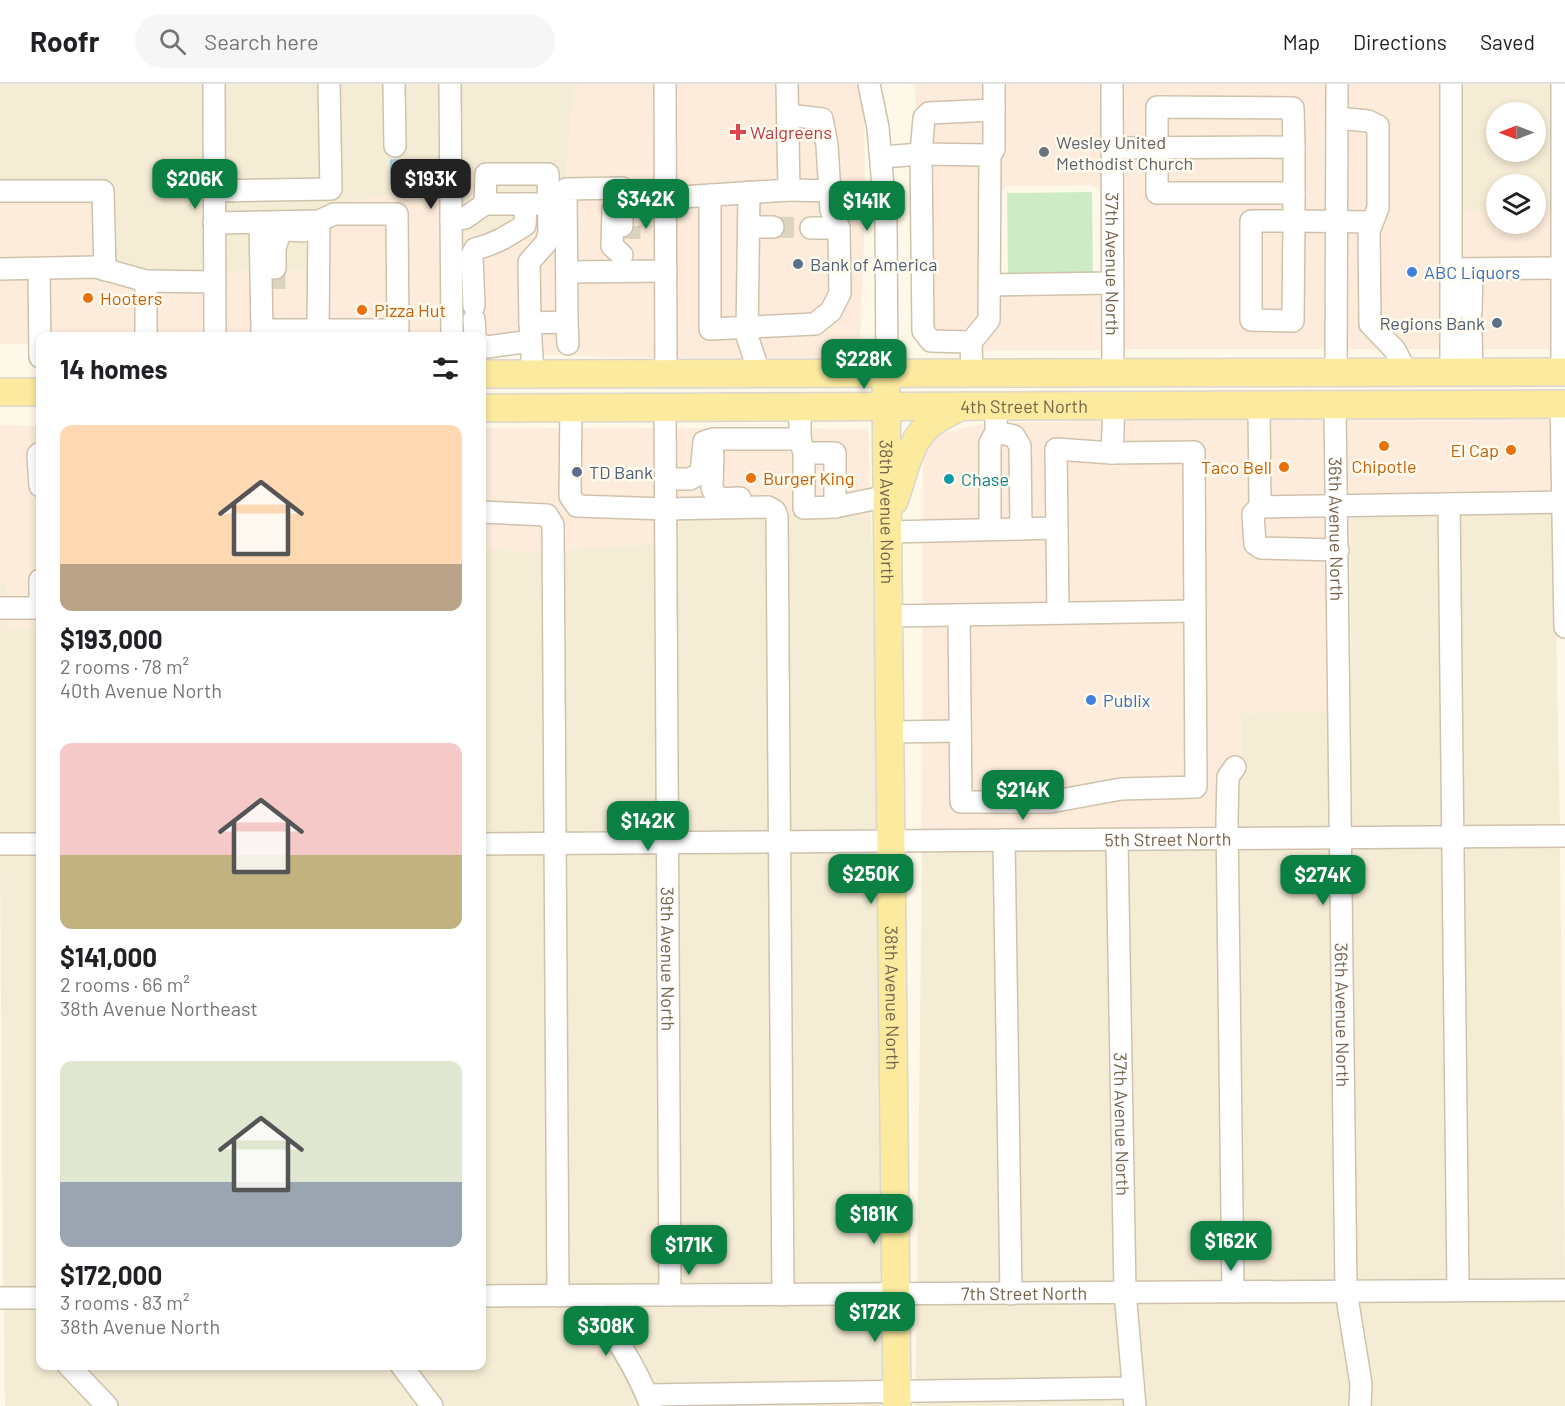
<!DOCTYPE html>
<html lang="en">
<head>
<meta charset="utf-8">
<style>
  body { margin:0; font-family:Barlow,sans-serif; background:#f6f6f6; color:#202124; height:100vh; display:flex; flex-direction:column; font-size:22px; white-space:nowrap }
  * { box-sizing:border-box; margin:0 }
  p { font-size:20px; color:#757577 }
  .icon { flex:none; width:33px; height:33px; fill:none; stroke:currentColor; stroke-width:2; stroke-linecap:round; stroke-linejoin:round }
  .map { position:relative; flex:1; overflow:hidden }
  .side { position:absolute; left:36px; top:248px; width:450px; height:1038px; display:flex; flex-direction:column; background:#fff; border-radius:12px; box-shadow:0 3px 9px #0003 }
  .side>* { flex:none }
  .needle { width:39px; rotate:270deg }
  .buttons { position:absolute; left:1486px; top:18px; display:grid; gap:12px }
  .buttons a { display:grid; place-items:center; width:60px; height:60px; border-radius:50%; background:#fff; box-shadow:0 3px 9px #0003; font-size:30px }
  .price { position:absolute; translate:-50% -51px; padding:0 14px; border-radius:12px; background:#0b8043; color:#fff; font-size:20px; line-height:39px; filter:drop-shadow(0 2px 3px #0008) }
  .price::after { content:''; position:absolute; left:50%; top:36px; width:18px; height:14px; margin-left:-9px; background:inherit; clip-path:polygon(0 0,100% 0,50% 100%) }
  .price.selected { background:#222; color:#fff }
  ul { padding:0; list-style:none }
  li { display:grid; align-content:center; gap:12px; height:318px; padding:0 24px }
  li span { display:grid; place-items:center; height:186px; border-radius:12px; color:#555 }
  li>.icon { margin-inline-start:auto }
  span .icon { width:108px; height:108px; fill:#fffc; stroke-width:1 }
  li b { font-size:26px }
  h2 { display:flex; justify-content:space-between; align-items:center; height:72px; padding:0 24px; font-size:26px }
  header { display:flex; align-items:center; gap:36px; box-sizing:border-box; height:84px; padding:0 30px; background:#fff; border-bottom:2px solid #e0e0e0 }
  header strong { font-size:28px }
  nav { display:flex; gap:33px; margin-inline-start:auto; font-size:21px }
  .search { width:420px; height:54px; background:#f6f6f6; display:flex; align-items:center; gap:15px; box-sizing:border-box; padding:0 21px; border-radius:33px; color:#757577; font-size:22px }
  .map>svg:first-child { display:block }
  .residential { fill:#f5ecd5; fill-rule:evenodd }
  .commercial { fill:#fdecdb; fill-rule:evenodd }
  .green { fill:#cdebc5 }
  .water { fill:#bbd8e7; stroke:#a1c6d9; stroke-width:1.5 }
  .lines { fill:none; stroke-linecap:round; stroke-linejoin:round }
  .minor-tunnel { stroke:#dcd3c0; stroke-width:21; stroke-dasharray:21 10; stroke-linecap:butt }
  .minor-casing { stroke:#cfc2ad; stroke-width:24 }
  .major-casing { stroke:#dcd6d0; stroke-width:30 }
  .minor { stroke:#fff; stroke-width:21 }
  .major { stroke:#fceb9f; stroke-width:27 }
  .health-dot { fill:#e0444e; stroke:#fffbee; stroke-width:2 }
  .worship-dot { fill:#6b7280; stroke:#fffbee; stroke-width:2 }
  .service-dot { fill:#5c6f8a; stroke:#fffbee; stroke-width:2 }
  .shop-dot { fill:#3f7fe0; stroke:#fffbee; stroke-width:2 }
  .food-dot { fill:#e8710a; stroke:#fffbee; stroke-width:2 }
  .culture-dot { fill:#0f9aa8; stroke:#fffbee; stroke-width:2 }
  .labels { text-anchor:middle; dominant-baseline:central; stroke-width:5; stroke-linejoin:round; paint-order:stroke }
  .health-label { font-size:18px; fill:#be3a42; stroke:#fffbee; text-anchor:start }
  .worship-label { font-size:18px; fill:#5b616d; stroke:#fffbee; text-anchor:start }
  .service-label { font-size:18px; fill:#4e5e75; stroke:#fffbee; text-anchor:start }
  .street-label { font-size:18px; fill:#77634b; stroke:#fffbee }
  .shop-label { font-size:18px; fill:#366cbe; stroke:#fffbee; text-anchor:start }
  .food-label { font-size:18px; fill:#c56008; stroke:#fffbee; text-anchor:start }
  .culture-label { font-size:18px; fill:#0d838f; stroke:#fffbee; text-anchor:start }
</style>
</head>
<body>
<header>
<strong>Roofr</strong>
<div class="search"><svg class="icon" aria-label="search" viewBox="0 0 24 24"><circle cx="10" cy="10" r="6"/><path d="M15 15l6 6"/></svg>Search here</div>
<nav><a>Map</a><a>Directions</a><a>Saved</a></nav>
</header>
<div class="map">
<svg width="1565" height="1322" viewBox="0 0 1565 1322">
  <rect width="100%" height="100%" fill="#fdf8e7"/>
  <g class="residential">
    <path d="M 0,0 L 206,0 L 206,188 L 107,189 L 0,97 Z"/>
    <path d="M 223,0 L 441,0 L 442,149 L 439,149 L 439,103 L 325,122 L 327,186 L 223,188 Z"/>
    <path d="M 458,0 L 574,0 L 562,144 L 460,149 Z"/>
    <path d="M 1461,0 L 1554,0 L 1553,130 L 1536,129 L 1536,100 L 1497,100 L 1497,128 L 1455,127 ZM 1497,28 L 1536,28 L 1536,68 L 1497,68 Z"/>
    <path d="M 1351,416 L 1554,418 L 1560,745 L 1350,747 Z"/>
    <path d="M 675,424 L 871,433 L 880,749 L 677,750 Z"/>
    <path d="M 657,459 L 659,750 L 482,752 L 482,464 L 528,468 Z"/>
    <path d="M 0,501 L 6,501 L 7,545 L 40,544 L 40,753 L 0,752 Z"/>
    <path d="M 1331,626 L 1333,747 L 1239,747 L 1241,629 Z"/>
    <path d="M 1560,760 L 1565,1198 L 1354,1199 L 1351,763 Z"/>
    <path d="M 1333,763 L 1337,1199 L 1133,1201 L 1126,764 Z"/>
    <path d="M 881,764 L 886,1203 L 679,1204 L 677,765 Z"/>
    <path d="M 922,764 L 1108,764 L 1116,1201 L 917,1203 Z"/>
    <path d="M 659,765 L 661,1204 L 482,1204 L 482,768 Z"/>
    <path d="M 0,768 L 40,768 L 40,1206 L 3,1207 Z"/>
    <path d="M 1565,1214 L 1565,1322 L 1369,1322 L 1356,1215 Z"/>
    <path d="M 1338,1215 L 1352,1301 L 1351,1322 L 1144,1322 L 1134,1216 Z"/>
    <path d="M 1116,1216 L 1126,1322 L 915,1322 L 917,1218 Z"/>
    <path d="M 886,1219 L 886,1322 L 660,1322 L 601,1220 Z"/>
    <path d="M 482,1220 L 579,1220 L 608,1255 L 642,1322 L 442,1322 L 412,1281 L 482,1281 Z"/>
    <path d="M 4,1222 L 35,1222 L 40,1281 L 58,1281 L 96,1322 L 5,1322 Z"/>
    <path d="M 80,1281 L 390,1281 L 422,1322 L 118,1322 Z"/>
  </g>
  <g class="commercial">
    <path d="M 574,0 L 656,0 L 657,274 L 482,269 L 482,252 L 461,252 L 460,149 L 562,143 Z"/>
    <path d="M 674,0 L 860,0 L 864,12 L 865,131 L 859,280 L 675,274 Z"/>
    <path d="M 915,0 L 1103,0 L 1105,266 L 926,266 ZM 1092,101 L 1100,107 L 1100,195 L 1001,196 L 1000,109 L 1007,102 Z"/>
    <path d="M 1121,0 L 1328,0 L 1328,265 L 1122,265 Z"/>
    <path d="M 1346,0 L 1461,0 L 1455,127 L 1497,128 L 1497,140 L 1536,140 L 1536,129 L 1553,130 L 1553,265 L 1345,265 Z"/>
    <path d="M 0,97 L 102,102 L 108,189 L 206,188 L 206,252 L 40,252 L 40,260 L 0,260 Z"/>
    <path d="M 440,103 L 443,252 L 223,252 L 223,188 L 326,186 L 324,122 Z"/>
    <path d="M 1553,328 L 1554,418 L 1351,416 L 1349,626 L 1344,332 Z"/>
    <path d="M 1327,333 L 1331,626 L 1241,629 L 1239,747 L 922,747 L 923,363 L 930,352 L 987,339 Z"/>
    <path d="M 0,341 L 40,342 L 40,544 L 7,545 L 6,501 L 0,501 Z"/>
    <path d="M 482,344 L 656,344 L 657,459 L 528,468 L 482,464 Z"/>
    <path d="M 674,344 L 868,345 L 871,433 L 675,424 Z"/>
  </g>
  <path class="green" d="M 1092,108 L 1093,195 L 1008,196 L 1007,109 Z"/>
  <rect class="water" x="391" y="76" width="13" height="22"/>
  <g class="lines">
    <g class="minor-tunnel">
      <path d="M 630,142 L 630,155"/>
      <path d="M 773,143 L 811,144"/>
      <path d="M 275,184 L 275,211"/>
    </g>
    <defs>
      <g id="minor">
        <path d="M 214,0 L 215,252"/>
        <path d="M 394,0 L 395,62"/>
        <path d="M 450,0 L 452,252"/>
        <path d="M 665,0 L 666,291"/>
        <path d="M 869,0 L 878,44 L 886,138 L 887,291"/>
        <path id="s1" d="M 1112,0 L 1113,289"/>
        <path d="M 1337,34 L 1368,37 L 1378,42 L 1378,124 L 1369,147 L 1370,240 L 1395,266 L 1406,288"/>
        <path d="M 1294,63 L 1293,24 L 1157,23 L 1157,109 L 1294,109"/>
        <path d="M 1112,64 L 1294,63 L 1294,137 L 1372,138"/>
        <path d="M 990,71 L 994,65 L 994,0"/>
        <path d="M 882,73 L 921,70 L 990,71 L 989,236 L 971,258 L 972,290"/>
        <path d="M 789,106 L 830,107"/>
        <path d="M 0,107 L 103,107 L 105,186"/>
        <path d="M 215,107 L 331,105 L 329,0"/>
        <path d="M 749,108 L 747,252 L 760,291"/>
        <path d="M 710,111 L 710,245 L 815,240 L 831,227 L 840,209 L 839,144 L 831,126 L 827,61 L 822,35 L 788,31"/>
        <path d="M 666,114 L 789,106 L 787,0"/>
        <path d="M 485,120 L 486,90 L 548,90 L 549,149 L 546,159 L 529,178 L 530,239"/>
        <path d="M 613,125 L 612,162 L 622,171"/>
        <path d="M 451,135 L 465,134 L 485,120 L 539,120"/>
        <path d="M 1251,137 L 1294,137 L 1293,237 L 1251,236 Z"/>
        <path d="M 260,138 L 262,246 L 398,246 L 397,130 L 334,130 L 319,137"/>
        <path d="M 214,139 L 319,137 L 318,252"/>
        <path d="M 749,143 L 773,143"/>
        <path d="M 811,144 L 839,144"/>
        <path d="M 275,184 L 275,164 L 280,149 L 288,146 L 303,147"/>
        <path d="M 0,185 L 96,183 L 146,197"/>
        <path d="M 39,185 L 40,273"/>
        <path d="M 1451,185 L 1562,184"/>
        <path d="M 567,188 L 666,187"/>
        <path d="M 990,201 L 1113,199"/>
        <path d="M 474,222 L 472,171 L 475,165 C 495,160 508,152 525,141 L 526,120"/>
        <path d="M 1471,228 L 1472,185"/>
        <path d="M 474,235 L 475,252"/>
        <path d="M 567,238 L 568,260"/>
        <path d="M 1471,249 L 1472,288"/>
        <path d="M 146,252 L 146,197 L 215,198"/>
        <path d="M 971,258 L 931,257 L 923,247 L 921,70 L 924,34 L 929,29 L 994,26"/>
        <path d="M 482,261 L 487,263 L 531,257"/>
        <path d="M 1336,288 L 1337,0"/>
        <path d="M 1451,288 L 1451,0"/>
        <path d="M 1562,288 L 1562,0"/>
        <path d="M 533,291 L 530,239 L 567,238 L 566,105 L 622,104 L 622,142"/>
        <path d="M 1561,320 L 1565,543"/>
        <path d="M 1259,322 L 1260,423"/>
        <path id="s2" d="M 1335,322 L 1346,1207 L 1361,1300 L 1360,1322"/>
        <path id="s3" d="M 665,323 L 670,1211"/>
        <path d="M 571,324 L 570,412 L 577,422 L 666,425 L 768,423 L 775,427 L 777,433 L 783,1211"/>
        <path d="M 996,348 L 1014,352 L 1020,362 L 1021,445"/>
        <path d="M 800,355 L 804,369 L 804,424 L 835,423 L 835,369 L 804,369"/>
        <path d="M 40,369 L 38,371 L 40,402"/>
        <path d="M 1112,369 L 1114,322"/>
        <path d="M 713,370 L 712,404 L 718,415 L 740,414"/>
        <path d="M 666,395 L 690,395 L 701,389 L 704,358 L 713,355 L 800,355 L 800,322"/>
        <path d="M 1449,420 L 1458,1206"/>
        <path d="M 835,423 L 888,412"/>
        <path d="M 482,428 L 547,431 L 553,441 L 558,1212"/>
        <path d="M 990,445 L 990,359 L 996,348 L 996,322"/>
        <path d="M 888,448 L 1057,444"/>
        <path d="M 1338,466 L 1261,464 L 1255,460 L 1253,430 L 1260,423 L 1565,418"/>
        <path d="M 0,524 L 40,524"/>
        <path d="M 40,524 L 40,496"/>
        <path d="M 959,531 L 961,718 L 1050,718 L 1121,705 L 1196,703 L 1194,368 L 1112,369 L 1056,365 L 1058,529"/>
        <path d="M 889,532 L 1195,527"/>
        <path d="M 891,648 L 960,647"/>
        <path d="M 1004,756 L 1011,1210"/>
        <path id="s4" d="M 1117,756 L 1125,1208 L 1135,1322"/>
        <path d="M 0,760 L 40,760"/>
        <path id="s5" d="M 482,760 L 1565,752"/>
        <path d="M 1233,1208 L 1227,736 L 1228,693 L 1235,683"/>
        <path id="s6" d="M 482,1212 L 1565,1206"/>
        <path d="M 584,1212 C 612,1246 635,1280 651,1322"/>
        <path d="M 0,1214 L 40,1214"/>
        <path d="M 68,1281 L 107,1322"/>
        <path d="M 401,1281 L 432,1322"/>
        <path d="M 647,1311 L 1133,1304"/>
      </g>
      <g id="major">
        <path d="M 482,290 L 1565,288"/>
        <path id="s7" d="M 886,304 L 897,1322"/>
        <path d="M 0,308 L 40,308"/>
        <path id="s8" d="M 482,324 L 1565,320"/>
        <path d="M 894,417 C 902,396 907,366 922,348 C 932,336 948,329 962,322"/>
      </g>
    </defs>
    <use href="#minor" class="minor-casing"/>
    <use href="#major" class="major-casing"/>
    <use href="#minor" class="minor"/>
    <use href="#major" class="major"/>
  </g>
  <path class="health-dot" d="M735 39h6v6h6v6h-6v6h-6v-6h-6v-6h6z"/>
  <circle class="worship-dot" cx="1044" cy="68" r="6"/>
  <g class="service-dot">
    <circle cx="798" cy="180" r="6"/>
    <circle cx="1497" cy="239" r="6"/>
    <circle cx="577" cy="388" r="6"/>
  </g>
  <g class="shop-dot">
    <circle cx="1412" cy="188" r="6"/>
    <circle cx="1091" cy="616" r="6"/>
  </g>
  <g class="food-dot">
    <circle cx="88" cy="214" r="6"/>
    <circle cx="362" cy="226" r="6"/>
    <circle cx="1384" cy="362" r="6"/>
    <circle cx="1511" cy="366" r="6"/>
    <circle cx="1284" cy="383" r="6"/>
    <circle cx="751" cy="394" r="6"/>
  </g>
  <circle class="culture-dot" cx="949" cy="395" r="6"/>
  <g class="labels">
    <g class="health-label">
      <text x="750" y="48">Walgreens</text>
    </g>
    <g class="worship-label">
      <text x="1056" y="58">Wesley United<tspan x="1056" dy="21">Methodist Church</tspan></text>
    </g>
    <g class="service-label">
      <text x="810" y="180">Bank of America</text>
      <text x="1485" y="239" text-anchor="end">Regions Bank</text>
      <text x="589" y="388">TD Bank</text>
    </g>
    <g class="street-label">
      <text stroke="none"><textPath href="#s1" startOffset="180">37th Avenue North</textPath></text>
      <text stroke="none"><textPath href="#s8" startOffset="542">4th Street North</textPath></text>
      <text stroke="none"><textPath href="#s7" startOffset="124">38th Avenue North</textPath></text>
      <text stroke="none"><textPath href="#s2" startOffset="123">36th Avenue North</textPath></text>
      <text stroke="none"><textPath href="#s5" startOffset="686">5th Street North</textPath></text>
      <text stroke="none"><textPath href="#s3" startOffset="552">39th Avenue North</textPath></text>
      <text stroke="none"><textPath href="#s7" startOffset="610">38th Avenue North</textPath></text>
      <text stroke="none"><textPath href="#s2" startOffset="609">36th Avenue North</textPath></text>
      <text stroke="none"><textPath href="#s4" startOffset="284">37th Avenue North</textPath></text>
      <text stroke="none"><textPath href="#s6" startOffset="542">7th Street North</textPath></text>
    </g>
    <g class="shop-label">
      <text x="1424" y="188">ABC Liquors</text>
      <text x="1103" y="616">Publix</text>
    </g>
    <g class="food-label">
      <text x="100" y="214">Hooters</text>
      <text x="374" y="226">Pizza Hut</text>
      <text x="1499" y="366" text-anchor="end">El Cap</text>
      <text x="1384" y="382" text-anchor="middle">Chipotle</text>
      <text x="1272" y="383" text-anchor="end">Taco Bell</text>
      <text x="763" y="394">Burger King</text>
    </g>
    <g class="culture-label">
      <text x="961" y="395">Chase</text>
    </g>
  </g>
</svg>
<div class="buttons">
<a><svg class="needle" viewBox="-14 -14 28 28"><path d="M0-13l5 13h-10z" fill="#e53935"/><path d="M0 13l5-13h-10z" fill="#757577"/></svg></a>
<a><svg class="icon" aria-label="layers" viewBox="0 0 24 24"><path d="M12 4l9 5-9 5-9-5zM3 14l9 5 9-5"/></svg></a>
</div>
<b class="price" style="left:195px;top:126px">$206K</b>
<b class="price selected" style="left:431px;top:126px">$193K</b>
<b class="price" style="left:646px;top:146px">$342K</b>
<b class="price" style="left:867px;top:148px">$141K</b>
<b class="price" style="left:864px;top:306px">$228K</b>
<b class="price" style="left:1023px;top:737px">$214K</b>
<b class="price" style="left:648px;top:768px">$142K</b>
<b class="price" style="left:871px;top:821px">$250K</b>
<b class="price" style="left:1323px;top:822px">$274K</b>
<b class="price" style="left:874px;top:1161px">$181K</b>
<b class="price" style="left:1231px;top:1188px">$162K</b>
<b class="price" style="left:689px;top:1192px">$171K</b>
<b class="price" style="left:875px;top:1259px">$172K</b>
<b class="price" style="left:606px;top:1273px">$308K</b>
<section class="side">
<h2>14 homes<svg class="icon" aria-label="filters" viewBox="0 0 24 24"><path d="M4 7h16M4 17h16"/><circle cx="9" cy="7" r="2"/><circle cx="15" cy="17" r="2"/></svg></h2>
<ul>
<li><span style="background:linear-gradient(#ffd9b3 75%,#b9a48a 0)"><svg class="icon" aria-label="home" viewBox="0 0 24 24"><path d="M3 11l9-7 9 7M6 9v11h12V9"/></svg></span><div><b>$193,000</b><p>2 rooms · 78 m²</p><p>40th Avenue North</p></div></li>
<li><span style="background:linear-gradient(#f6c9c9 60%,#c2b280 0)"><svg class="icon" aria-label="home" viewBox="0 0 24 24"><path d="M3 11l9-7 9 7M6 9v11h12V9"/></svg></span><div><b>$141,000</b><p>2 rooms · 66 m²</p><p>38th Avenue Northeast</p></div></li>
<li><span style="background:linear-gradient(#dfe7d0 65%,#9aa5b1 0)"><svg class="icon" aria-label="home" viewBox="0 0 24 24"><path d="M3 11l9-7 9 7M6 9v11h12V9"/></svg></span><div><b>$172,000</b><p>3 rooms · 83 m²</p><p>38th Avenue North</p></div></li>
</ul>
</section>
</div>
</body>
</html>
